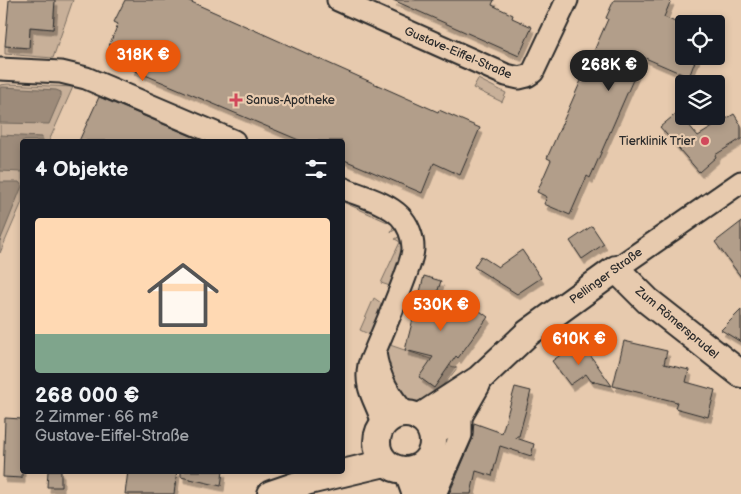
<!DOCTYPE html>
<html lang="de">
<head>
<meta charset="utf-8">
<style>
  body { margin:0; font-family:"Balsamiq Sans",sans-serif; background:#20242c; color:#f1f3f6; height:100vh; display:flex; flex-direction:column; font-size:19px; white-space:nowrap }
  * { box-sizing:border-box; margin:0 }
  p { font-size:16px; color:#9ea1a6 }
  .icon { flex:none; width:28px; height:28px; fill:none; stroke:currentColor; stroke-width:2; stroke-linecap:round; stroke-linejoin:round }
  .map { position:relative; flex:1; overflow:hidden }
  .side { position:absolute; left:20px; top:139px; width:325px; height:335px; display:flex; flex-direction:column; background:#171b24; border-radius:5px; box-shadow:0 2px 8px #0003 }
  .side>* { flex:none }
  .fabs { position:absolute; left:675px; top:15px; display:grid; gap:10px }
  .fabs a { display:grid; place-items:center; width:50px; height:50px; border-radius:5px; background:#171b24; box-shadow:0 2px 8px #0003; font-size:25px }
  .price { position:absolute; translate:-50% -42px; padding:0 11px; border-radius:18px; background:#ea580c; color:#fff; font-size:16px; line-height:32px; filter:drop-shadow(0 1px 2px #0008) }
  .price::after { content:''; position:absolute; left:50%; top:30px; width:15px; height:11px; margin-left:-8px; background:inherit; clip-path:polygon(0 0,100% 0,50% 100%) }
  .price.active { background:#222; color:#fff }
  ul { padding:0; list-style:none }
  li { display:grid; align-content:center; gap:10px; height:265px; padding:0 15px }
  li+li { border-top:1px solid #363941 }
  li span { display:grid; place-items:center; height:155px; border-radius:5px; color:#555 }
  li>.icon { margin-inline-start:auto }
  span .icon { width:90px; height:90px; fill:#fffc; stroke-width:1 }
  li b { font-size:21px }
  h2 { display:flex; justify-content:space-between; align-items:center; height:60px; padding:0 15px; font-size:21px }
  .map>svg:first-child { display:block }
  .green { fill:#c8b099; stroke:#7a6e62 }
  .water { fill:#9d8b7a; stroke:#6f655a }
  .building { fill:#b29e8a; stroke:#2b2b2b; filter:url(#shadow) }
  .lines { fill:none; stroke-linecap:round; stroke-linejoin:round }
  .minor-casing { stroke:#2b2b2b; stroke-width:25 }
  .tertiary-casing { stroke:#2b2b2b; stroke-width:30 }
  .minor { stroke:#e7caae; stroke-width:21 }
  .tertiary { stroke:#e7caae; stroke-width:26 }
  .poi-dot { fill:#d1495b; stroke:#e7caae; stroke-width:2 }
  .labels { text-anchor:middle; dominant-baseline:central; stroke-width:4.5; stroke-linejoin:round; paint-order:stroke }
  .street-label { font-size:12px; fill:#2b2b2b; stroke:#e7caae }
  .poi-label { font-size:12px; fill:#2b2b2b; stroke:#e7caae; text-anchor:start }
</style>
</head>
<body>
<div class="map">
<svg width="741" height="494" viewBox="0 0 741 494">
  <defs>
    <filter id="shadow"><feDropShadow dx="3" dy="5.5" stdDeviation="0" flood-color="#0004"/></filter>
  </defs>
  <rect width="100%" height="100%" fill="#e7caae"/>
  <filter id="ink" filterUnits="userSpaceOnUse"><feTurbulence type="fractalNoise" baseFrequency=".02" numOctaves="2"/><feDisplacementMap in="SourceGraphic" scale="10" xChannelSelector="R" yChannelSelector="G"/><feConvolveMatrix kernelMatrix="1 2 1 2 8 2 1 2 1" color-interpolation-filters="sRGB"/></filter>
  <g filter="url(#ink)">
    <g class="green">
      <path d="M 55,0 L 73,0 L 53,58 L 5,54 L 5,46 L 29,48 L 30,27 L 53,29 Z"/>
      <path d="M 478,79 L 506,93 L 502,102 L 473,88 Z"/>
      <path d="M 8,84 L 73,87 L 49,141 L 22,141 L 22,202 L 0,253 L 0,85 Z"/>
      <path d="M 343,195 L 392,217 C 414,232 411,248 401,270 C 398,276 397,282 390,286 L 381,283 L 400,242 L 395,239 L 404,234 L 401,227 L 391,232 L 394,225 L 343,202 Z"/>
      <path d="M 374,298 L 384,305 L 372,336 L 360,330 Z"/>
      <path d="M 387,344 L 457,368 C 448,380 434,398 418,401 C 396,404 382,361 387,344 Z"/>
    </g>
    <g class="water">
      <path d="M 3,87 L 56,90 L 61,92 L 61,96 L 49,124 L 0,123 L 0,88 Z"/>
      <path d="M 0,135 L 42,137 L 42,141 L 22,141 L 22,172 L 0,171 Z"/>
      <path d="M 0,182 L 19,182 L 22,186 L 0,241 Z"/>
    </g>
    <g class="building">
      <path d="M 9,0 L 55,0 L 53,29 L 30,27 L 29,48 L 5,46 Z"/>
      <path d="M 125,0 L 187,0 L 438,112 L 439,110 L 480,128 L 460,175 L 434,163 L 422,193 L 342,159 L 342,141 L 301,141 L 131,69 L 136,58 L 109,46 L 118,24 L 114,22 Z"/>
      <path d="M 393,0 L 494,0 L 492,5 L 513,15 L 512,18 L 532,27 L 519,56 Z"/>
      <path d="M 614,0 L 671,0 L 664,17 L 684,26 L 684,56 L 697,56 L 689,77 L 643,57 L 590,178 L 587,176 L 570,215 L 544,204 L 547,197 L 537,192 L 551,160 L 547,158 L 608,19 L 606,18 Z"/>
      <path d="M 99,97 L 203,141 L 79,141 Z"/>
      <path d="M 678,112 L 698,136 L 734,114 L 741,125 L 741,139 L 715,155 L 716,157 L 699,172 L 660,127 Z"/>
      <path d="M 741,222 L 741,277 L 715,242 Z"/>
      <path d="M 592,226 L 604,244 L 582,259 L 570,241 Z"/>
      <path d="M 522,250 L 541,278 L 517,294 L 474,267 L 481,256 L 498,267 Z"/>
      <path d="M 424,276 L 441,281 L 432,308 L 456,313 L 465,300 L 488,317 L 458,358 L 456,356 L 434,388 L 419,377 L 433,357 L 405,350 Z"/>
      <path d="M 741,310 L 741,342 L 721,330 Z"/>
      <path d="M 580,341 L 612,386 L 591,381 L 586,374 L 570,385 L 552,361 Z"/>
      <path d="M 624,341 L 667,351 L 664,364 L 689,370 L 686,382 L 715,390 L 708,417 L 675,408 L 677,402 L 613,386 Z"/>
      <path d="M 515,387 L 531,391 L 519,436 L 517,436 L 516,438 L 534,444 L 531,456 L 500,446 L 492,476 L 476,471 L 471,494 L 449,494 L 472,440 L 474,423 L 502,433 Z"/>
      <path d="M 5,418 L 22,419 L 22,478 L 3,477 Z"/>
      <path d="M 48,471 L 61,471 L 61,487 L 47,487 Z"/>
      <path d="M 128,471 L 177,471 L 174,494 L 125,494 Z"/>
      <path d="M 181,471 L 223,471 L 221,486 L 181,477 Z"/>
    </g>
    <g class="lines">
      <defs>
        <g id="minor">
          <path d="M 338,0 L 506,75 L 519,78 L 527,76 L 533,72 L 567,0"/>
          <path d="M 0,69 L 61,72 L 86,78 L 234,141"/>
          <path d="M 342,188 C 361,196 386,202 400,216 C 408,224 413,237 413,248 C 413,257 408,268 405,277 C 394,307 381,336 369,365 C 364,390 377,401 383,424"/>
          <path d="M 616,269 L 741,182"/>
          <path d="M 375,353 C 379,378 389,396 406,414"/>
          <path d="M 425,462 L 430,494"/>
          <path d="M 403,471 L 408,480 L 413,494"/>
          <path d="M 435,494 L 461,435 L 461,412"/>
        </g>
        <g id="tertiary">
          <circle cx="405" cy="442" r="28"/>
          <path d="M 419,418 L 479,379 L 528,333 L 616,269 L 648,301 L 741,374"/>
          <path d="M 433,437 L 437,431 L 461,412 L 477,384"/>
          <path d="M 271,494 L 309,481 L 385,463"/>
        </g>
      </defs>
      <use href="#minor" class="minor-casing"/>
      <use href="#tertiary" class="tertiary-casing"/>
      <use href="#minor" class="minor"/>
      <use href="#tertiary" class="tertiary"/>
    </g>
  </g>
  <g class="poi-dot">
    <path d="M233.5 92.5h5v5h5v5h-5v5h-5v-5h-5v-5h5z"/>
    <circle cx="705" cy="141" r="5"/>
  </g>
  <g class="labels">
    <g class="street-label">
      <text transform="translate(458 53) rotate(23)">Gustave-Eiffel-Straße</text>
      <text transform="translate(606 276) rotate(-36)">Pellinger Straße</text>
      <text transform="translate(677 323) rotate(40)">Zum Römersprudel</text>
    </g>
    <g class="poi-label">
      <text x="246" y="100">Sanus-Apotheke</text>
      <text x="695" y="141" text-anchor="end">Tierklinik Trier</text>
    </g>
  </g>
</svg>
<div class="fabs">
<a><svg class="icon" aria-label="locate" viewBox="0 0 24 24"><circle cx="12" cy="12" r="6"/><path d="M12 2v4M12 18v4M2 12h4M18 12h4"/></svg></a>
<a><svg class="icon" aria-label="layers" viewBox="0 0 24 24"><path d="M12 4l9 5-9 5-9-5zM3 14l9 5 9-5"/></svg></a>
</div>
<b class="price" style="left:143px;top:82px">318K €</b>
<b class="price active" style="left:609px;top:92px">268K €</b>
<b class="price" style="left:441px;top:332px">530K €</b>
<b class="price" style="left:579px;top:366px">610K €</b>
<section class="side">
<h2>4 Objekte<svg class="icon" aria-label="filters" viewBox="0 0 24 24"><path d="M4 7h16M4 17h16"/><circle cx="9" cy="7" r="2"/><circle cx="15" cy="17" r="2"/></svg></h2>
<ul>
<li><span style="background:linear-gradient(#ffd9b3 75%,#7fa58c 0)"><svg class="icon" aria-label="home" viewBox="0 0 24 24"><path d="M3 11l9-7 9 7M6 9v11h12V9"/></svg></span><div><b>268 000 €</b><p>2 Zimmer · 66 m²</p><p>Gustave-Eiffel-Straße</p></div></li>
</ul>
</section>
</div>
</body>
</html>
